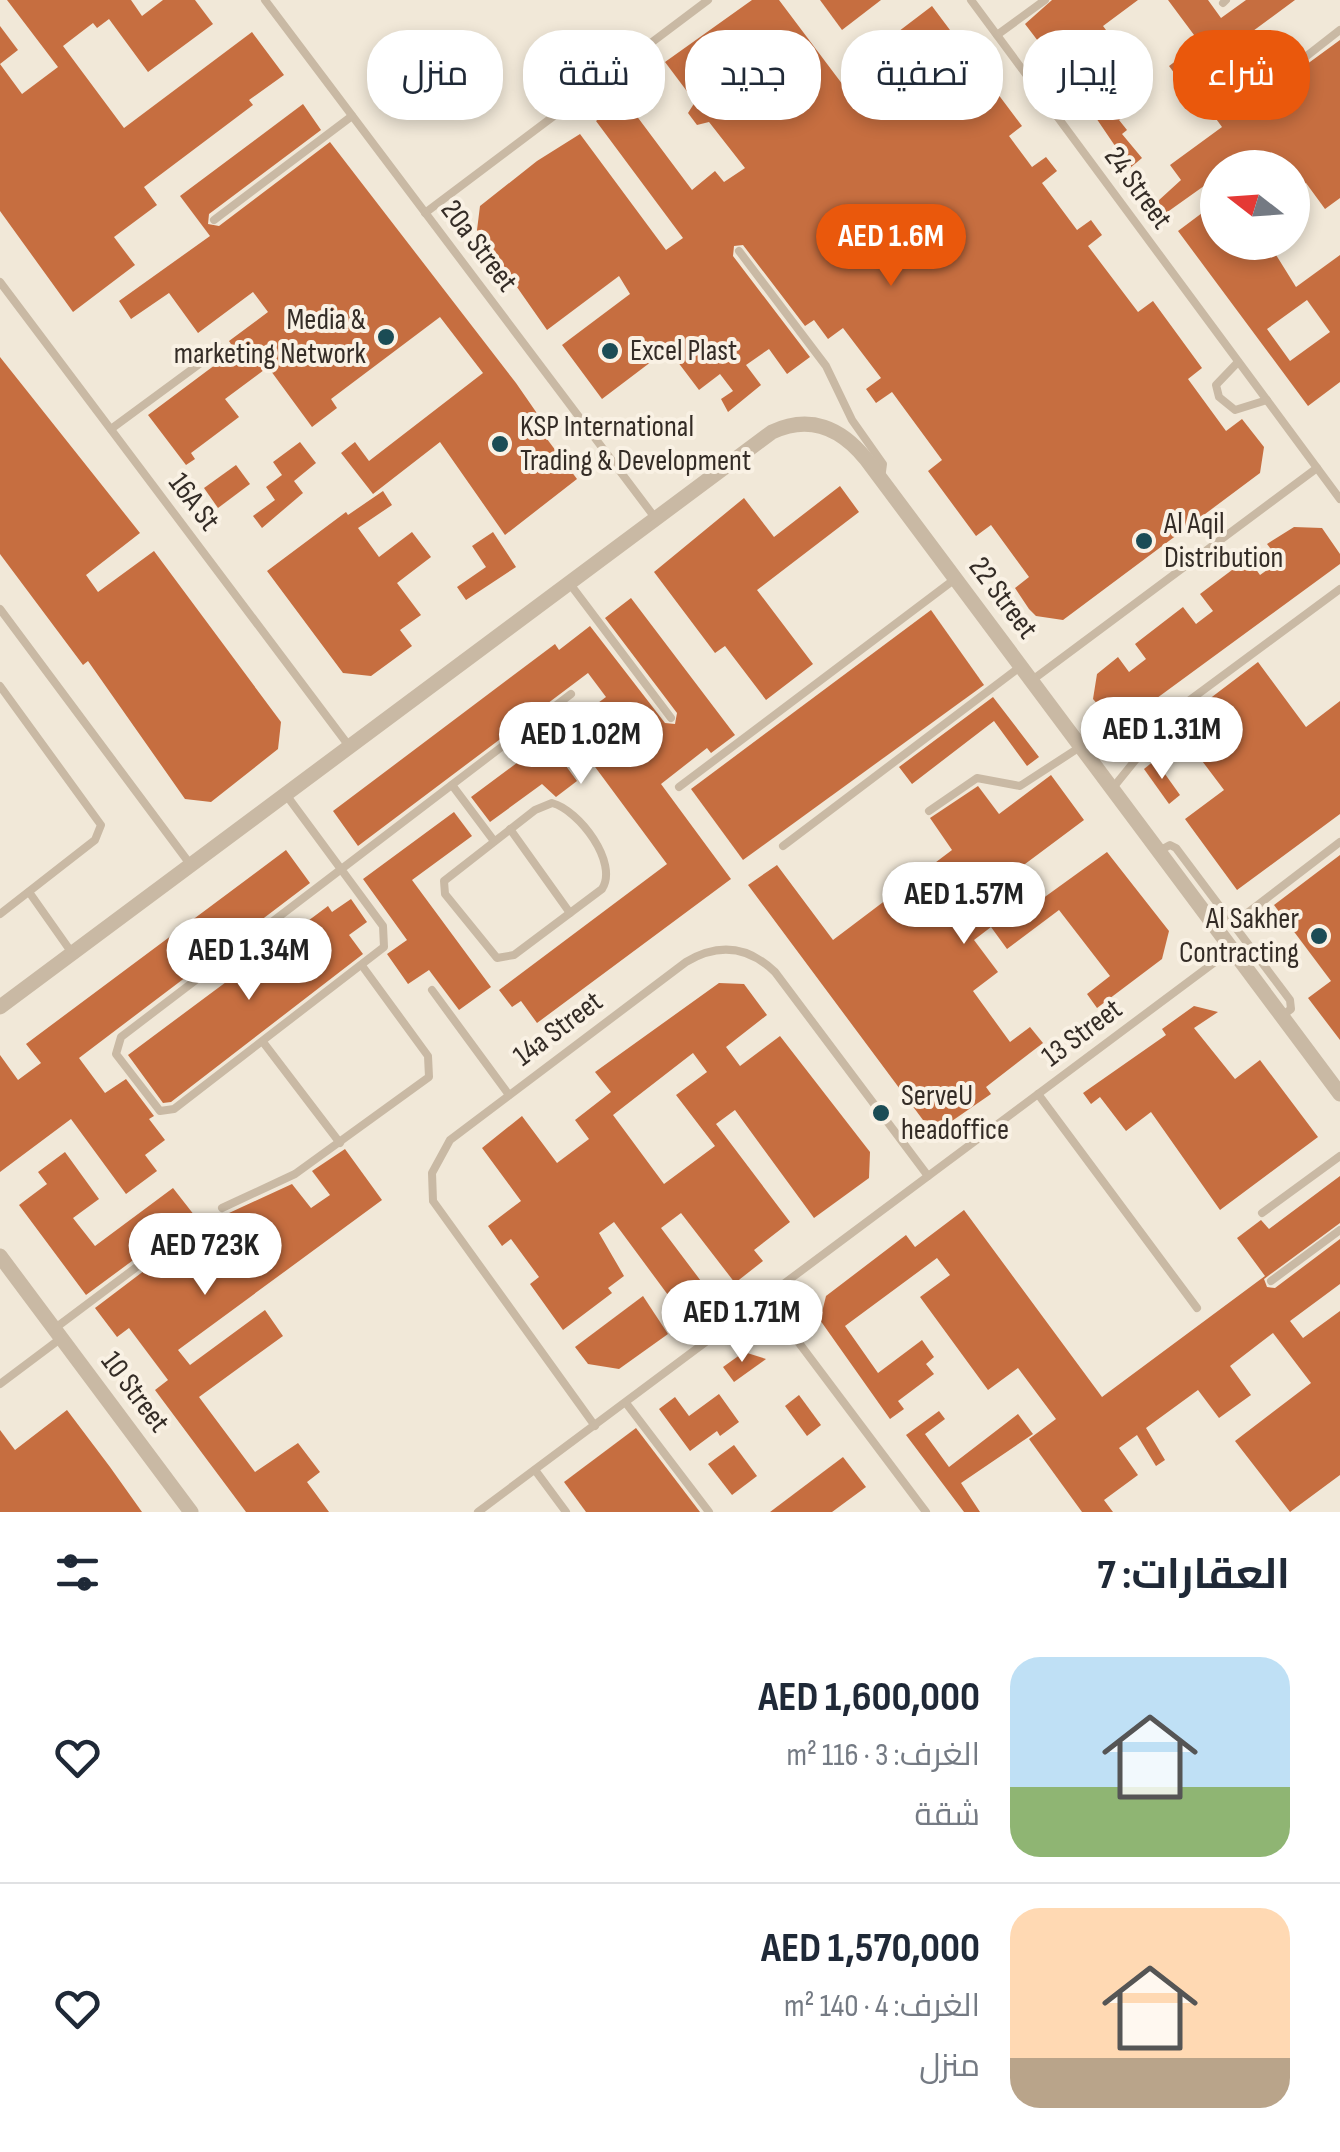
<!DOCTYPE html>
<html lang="ar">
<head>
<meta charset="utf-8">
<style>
  body { margin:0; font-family:"Sofia Sans Condensed",Cairo,sans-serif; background:#f6f6f7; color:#1f2937; direction:rtl; height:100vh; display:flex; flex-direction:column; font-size:38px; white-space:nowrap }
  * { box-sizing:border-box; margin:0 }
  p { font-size:32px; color:#747a83 }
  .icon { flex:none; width:55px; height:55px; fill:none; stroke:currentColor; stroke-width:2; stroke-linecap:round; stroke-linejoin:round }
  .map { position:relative; height:1512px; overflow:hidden; direction:ltr }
  .details { display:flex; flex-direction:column; background:#fff; flex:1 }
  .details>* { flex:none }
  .guide { position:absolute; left:30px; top:30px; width:1280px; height:90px; direction:rtl; display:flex; gap:20px }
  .needle { width:65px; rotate:287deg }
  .fabs { position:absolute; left:1200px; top:150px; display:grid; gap:20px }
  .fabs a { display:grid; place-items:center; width:110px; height:110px; border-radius:50%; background:#fff; box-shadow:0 5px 15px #0003; font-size:50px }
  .price { position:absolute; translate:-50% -85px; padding:0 22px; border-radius:35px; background:#fff; color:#222; font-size:32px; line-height:65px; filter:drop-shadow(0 2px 5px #0008) }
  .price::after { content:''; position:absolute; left:50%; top:60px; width:30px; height:22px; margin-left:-15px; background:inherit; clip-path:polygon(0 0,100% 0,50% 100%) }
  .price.current { background:#ea580c; color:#fff }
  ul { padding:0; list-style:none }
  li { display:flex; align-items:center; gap:30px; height:250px; padding:0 50px }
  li+li { border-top:2px solid #e0e1e3 }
  li span { display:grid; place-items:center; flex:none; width:280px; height:200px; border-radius:30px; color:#555 }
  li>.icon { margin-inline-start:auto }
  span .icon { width:120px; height:120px; fill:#fffc; stroke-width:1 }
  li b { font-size:42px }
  h2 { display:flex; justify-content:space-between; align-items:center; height:120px; padding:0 50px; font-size:42px }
  .pill { padding:0 35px; border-radius:40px; background:#fff; box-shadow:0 5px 15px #0003; font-size:35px; line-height:90px }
  .pill.current { background:#ea580c; color:#fff }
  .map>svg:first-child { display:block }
  .building { fill:#c66e40; fill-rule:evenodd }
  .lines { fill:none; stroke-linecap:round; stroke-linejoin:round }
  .lane { stroke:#c9b9a4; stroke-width:8 }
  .street { stroke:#c9b9a4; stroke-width:15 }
  .poi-dot { fill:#1b4c55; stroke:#f9f1e4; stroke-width:4 }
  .labels { text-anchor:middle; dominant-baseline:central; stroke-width:8; stroke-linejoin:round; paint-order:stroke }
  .street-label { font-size:30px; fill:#342c26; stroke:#f9f1e4 }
  .poi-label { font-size:30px; fill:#342c26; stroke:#f9f1e4; text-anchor:start }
</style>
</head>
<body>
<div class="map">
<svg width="1340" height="1512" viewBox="0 0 1340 1512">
  <rect width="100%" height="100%" fill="#f1e8d8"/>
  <g class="building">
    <path d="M 7,0 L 131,0 L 142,16 L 163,0 L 195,0 L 213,24 L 148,72 L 109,19 L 97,28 L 93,23 L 63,46 L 124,128 L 252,32 L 284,75 L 249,100 L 253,105 L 144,187 L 157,205 L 114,237 L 135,265 L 73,312 L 0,211 L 0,26 L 18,50 L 0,64 L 22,94 L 58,67 Z"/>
    <path d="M 752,0 L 779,0 L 855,101 L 879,84 L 861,60 L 932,6 L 1022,126 L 1009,136 L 1032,167 L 1046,157 L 1057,171 L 1042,183 L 1077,230 L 1091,220 L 1102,235 L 1088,246 L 1138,312 L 1153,301 L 1202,368 L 1188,379 L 1226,431 L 1242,419 L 1264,447 L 1260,473 L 1063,620 L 1036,616 L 1029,609 L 1015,588 L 1029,577 L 991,525 L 976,536 L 928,471 L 942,460 L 892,392 L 876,403 L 866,389 L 881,378 L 843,328 L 828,339 L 814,320 L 805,326 L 743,245 L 734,246 L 733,256 L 810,357 L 787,374 L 769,349 L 746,365 L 761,385 L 728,412 L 721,399 L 733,391 L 720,374 L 699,390 L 668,349 L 602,399 L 562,345 L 630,294 L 619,276 L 547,330 L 477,230 L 480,206 L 537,161 L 580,134 L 666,250 L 683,238 L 596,121 L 624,99 L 692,190 L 715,171 L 724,182 L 745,168 L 709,122 L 697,125 L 688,113 L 695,102 L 665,62 Z"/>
    <path d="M 820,0 L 881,0 L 842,30 Z"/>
    <path d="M 1052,0 L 1138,0 L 1103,26 L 1136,70 L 1121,81 L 1140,106 L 1119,120 L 1127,130 L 1122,134 L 1142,158 L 1130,168 L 1092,112 L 1106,102 L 1068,52 L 1054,62 L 1025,24 Z"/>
    <path d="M 1168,0 L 1208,0 L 1221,18 L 1246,0 L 1295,0 L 1238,42 L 1273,89 L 1340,40 L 1340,198 L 1325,209 L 1306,183 L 1292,193 L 1292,168 L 1241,168 L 1237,162 L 1218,168 L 1218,176 L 1166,213 L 1158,201 L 1181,180 L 1170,165 L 1222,127 L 1203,101 L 1198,105 L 1169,66 L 1200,43 Z"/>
    <path d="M 303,104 L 321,130 L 209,214 L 208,224 L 219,226 L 330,142 L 516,383 L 552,435 L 547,439 L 577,479 L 505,535 L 440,442 L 373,494 L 341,453 L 355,442 L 369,461 L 483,373 L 440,317 L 331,399 L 337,408 L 312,427 L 268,367 L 225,399 L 239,417 L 191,453 L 195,459 L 186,465 L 148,415 L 235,350 L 229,341 L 268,312 L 253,292 L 198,333 L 169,293 L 131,319 L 119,301 L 210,236 L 180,196 Z"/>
    <path d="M 1218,201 L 1218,242 L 1268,242 L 1296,287 L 1340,255 L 1340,382 L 1308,406 L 1178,231 ZM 1307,300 L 1330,332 L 1290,361 L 1267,329 Z"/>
    <path d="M 0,357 L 140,533 L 86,575 L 98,592 L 154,551 L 281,722 L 278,749 L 211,802 L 185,799 L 88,661 L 83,665 L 0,554 Z"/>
    <path d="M 300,442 L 316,463 L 294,481 L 303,493 L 262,528 L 253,516 L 275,500 L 266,487 L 282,475 L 273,462 Z"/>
    <path d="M 236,465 L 250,484 L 218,508 L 204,488 Z"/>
    <path d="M 840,486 L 859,512 L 757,590 L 813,664 L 766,700 L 725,646 L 715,653 L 654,572 L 744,498 L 774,537 Z"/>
    <path d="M 383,491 L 392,505 L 358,528 L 379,557 L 412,532 L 431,557 L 397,583 L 421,615 L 400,630 L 412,646 L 371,676 L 343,673 L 267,571 L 346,512 L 348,515 Z"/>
    <path d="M 1294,527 L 1322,528 L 1340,554 L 1340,564 L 1127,720 L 1118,709 L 1108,716 L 1093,699 L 1097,674 L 1118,657 L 1129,672 L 1146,659 L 1135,644 L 1183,607 L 1196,624 L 1213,611 L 1200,594 L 1248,558 L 1260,575 L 1280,561 L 1267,544 Z"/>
    <path d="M 493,532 L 516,567 L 466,600 L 457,587 L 486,567 L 472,546 Z"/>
    <path d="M 631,598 L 735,735 L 711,753 L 707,748 L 661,784 L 731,879 L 537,1023 L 521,1001 L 512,1007 L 499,990 L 667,864 L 584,752 L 566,766 L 577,781 L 556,797 L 542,784 L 490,822 L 471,797 L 606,697 L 588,673 L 358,846 L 333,811 L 555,644 L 559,650 L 590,626 L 665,723 L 675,724 L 677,713 L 605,618 Z"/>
    <path d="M 931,610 L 984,685 L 743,860 L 691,789 Z"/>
    <path d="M 1258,662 L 1306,727 L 1340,701 L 1340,814 L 1237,890 L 1185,819 L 1224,790 L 1175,725 Z"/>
    <path d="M 993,697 L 1039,757 L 1027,766 L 994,721 L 912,784 L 899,767 Z"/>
    <path d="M 1155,760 L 1180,795 L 1169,804 L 1144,769 Z"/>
    <path d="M 1051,775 L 1084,820 L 1001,882 L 1024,912 L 1107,852 L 1169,931 L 1162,959 L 1097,1008 L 1087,994 L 1110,976 L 1059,910 L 1007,949 L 991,927 L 974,940 L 998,972 L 973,991 L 1010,1042 L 1030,1027 L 1043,1043 L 986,1087 L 991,1094 L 949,1123 L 923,1120 L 748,885 L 777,865 L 833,940 L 952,850 L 930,818 L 978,786 L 999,814 Z"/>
    <path d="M 454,812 L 472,836 L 412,880 L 491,987 L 459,1010 L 429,970 L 408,984 L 387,954 L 407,940 L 363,879 Z"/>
    <path d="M 286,850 L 310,883 L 79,1058 L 105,1093 L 126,1079 L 154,1116 L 149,1119 L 165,1140 L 145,1155 L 157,1171 L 126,1194 L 71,1119 L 0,1172 L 0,1055 L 18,1080 L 41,1063 L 26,1044 Z"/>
    <path d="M 1340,855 L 1340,1040 L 1308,998 L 1331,981 L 1274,905 Z"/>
    <path d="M 351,899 L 367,922 L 349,935 L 363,954 L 171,1102 L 163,1103 L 128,1055 L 328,906 L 332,912 Z"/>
    <path d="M 719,983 L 744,984 L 767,1015 L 726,1047 L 740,1066 L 780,1036 L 870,1152 L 869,1178 L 814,1218 L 735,1110 L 716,1124 L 790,1222 L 754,1250 L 763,1261 L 735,1283 L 681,1213 L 661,1228 L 713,1297 L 685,1318 L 614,1222 L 599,1233 L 624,1276 L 608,1288 L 612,1293 L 563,1330 L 530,1284 L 539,1277 L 511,1239 L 502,1246 L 488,1226 L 521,1201 L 482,1148 L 522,1116 L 557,1163 L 589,1139 L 575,1120 L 611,1092 L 595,1072 ZM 693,1053 L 707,1072 L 676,1095 L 715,1146 L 664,1184 L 613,1115 Z"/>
    <path d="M 1194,1006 L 1218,1012 L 1194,1028 L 1235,1079 L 1260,1060 L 1318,1137 L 1220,1210 L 1151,1112 L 1126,1131 L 1100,1097 L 1091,1104 L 1083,1093 L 1166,1035 L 1162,1029 Z"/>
    <path d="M 345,1149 L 382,1200 L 178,1350 L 190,1365 L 265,1310 L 283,1336 L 199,1397 L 255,1472 L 298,1443 L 320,1472 L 307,1482 L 329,1512 L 246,1512 L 155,1390 L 168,1380 L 129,1328 L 117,1337 L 95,1308 L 186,1239 L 188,1229 L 178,1227 L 86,1295 L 19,1205 L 47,1184 L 38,1172 L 65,1152 L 99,1199 L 73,1218 L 95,1246 L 173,1188 L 209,1234 L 227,1221 L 223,1217 L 229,1213 L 292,1184 L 311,1208 L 330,1195 L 312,1171 Z"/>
    <path d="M 1340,1176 L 1340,1223 L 1264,1279 L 1267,1287 L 1275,1288 L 1340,1239 L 1340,1284 L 1290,1321 L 1303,1338 L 1340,1311 L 1340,1475 L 1290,1512 L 1235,1441 L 1311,1383 L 1273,1333 L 1230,1366 L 1251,1395 L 1219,1418 L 1198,1390 L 1146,1428 L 1165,1460 L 1156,1466 L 1137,1435 L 1119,1448 L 1138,1475 L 1104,1500 L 1113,1512 L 1082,1512 L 1029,1439 L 1056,1419 L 1018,1368 L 988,1390 L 920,1297 L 950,1275 L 937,1258 L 845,1326 L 878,1373 L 922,1340 L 934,1357 L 926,1364 L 934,1374 L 898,1401 L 904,1409 L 890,1419 L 820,1320 L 826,1296 L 906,1235 L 915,1247 L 964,1210 L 1102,1397 L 1265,1276 L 1237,1238 L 1261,1220 L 1269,1229 Z"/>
    <path d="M 643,1296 L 668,1334 L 619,1369 L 588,1364 L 575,1347 Z"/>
    <path d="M 744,1352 L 766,1359 L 734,1382 L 723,1367 Z"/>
    <path d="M 719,1394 L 739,1422 L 720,1436 L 717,1431 L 690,1451 L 659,1409 L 675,1397 L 689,1416 Z"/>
    <path d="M 799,1395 L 821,1425 L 807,1436 L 785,1406 Z"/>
    <path d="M 67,1410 L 110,1467 L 142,1512 L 0,1512 L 0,1430 L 15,1450 Z"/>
    <path d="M 939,1411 L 945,1419 L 925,1434 L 949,1467 L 1018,1414 L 1033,1434 L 961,1483 L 980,1512 L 964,1512 L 906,1435 Z"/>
    <path d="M 636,1428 L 700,1512 L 586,1512 L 564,1482 Z"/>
    <path d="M 734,1445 L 757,1476 L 732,1495 L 708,1464 Z"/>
    <path d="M 843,1457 L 866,1487 L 832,1512 L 770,1512 Z"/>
  </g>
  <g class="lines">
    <g class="lane">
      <path d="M 265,0 L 656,519"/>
      <path d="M 971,0 L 1340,499"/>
      <path d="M 1223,3 L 1226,0"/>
      <path d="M 997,35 L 1045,0"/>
      <path d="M 1276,80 L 1340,30"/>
      <path d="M 425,213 L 708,0"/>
      <path d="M 214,220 L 352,116"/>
      <path d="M 739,251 L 826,366 L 852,420 L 883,464 L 881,479"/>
      <path d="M 0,282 L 349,746"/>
      <path d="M 1238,362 L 1216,385 L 1219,397 L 1235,410 L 1267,400"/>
      <path d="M 111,429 L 221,348"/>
      <path d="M 570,584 L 671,718"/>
      <path d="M 0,609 L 190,864"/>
      <path d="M 1031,681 L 1317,468"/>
      <path d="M 0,686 L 101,825 L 95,840 L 0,914"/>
      <path d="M 452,785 L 494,841"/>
      <path d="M 679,787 L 955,579"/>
      <path d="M 1112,789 L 1175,711 L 1340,589"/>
      <path d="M 287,796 L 383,926 L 384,947 L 174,1109 L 160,1111 L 116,1054 L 121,1037 L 571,694"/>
      <path d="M 552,803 C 579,810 619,863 602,889 L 514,955 L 497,958 L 445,894 L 444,881 L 535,810 Z"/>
      <path d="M 929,811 L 977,778 L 1020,786 L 1080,747"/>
      <path d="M 510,829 L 570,913"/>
      <path d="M 783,846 L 1020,667"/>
      <path d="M 1159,851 L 1170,845 L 1176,848 L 1290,1000 L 1291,1009 L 1282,1016"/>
      <path d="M 29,892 L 72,953"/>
      <path d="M 1233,924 L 1340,842"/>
      <path d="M 432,990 L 509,1095"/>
      <path d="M 263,1042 L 340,1143"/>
      <path d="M 1038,1094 L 1197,1308"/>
      <path d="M 222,1208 L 295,1174 L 429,1077 L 428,1056 L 363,967"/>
      <path d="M 1262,1213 L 1340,1156"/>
      <path d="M 1271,1281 L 1340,1230"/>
      <path d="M 766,1299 L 926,1512"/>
      <path d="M 54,1329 L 182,1233"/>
      <path d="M 0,1384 L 60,1339"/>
      <path d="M 626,1403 L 709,1512"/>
      <path d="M 595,1426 L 433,1201 L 432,1173 L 450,1140 L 686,962 C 718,943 748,946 775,972 L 928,1176"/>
      <path d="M 535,1470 L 566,1512"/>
      <path d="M 478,1512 L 1231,950"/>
    </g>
    <g class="street">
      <path d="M 0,1007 L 772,432 C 810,414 841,428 866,459 L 1340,1094"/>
      <path d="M 0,1256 L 191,1512"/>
    </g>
  </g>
  <g class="poi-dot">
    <circle cx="386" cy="337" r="10"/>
    <circle cx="610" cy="351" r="10"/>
    <circle cx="500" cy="444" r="10"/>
    <circle cx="1144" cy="541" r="10"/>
    <circle cx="1319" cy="936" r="10"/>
    <circle cx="881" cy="1113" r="10"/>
  </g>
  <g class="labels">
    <g class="street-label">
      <text transform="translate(1138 188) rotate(54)">24 Street</text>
      <text transform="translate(479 246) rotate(53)">20a Street</text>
      <text transform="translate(194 502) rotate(53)">16A St</text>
      <text transform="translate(1003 598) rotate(53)">22 Street</text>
      <text transform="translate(558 1029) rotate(-37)">14a Street</text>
      <text transform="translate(1082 1033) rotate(-37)">13 Street</text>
      <text transform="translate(135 1392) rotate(53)">10 Street</text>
    </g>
    <g class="poi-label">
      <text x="366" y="320" text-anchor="end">Media &amp;<tspan x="366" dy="34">marketing Network</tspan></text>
      <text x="630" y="351">Excel Plast</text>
      <text x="520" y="427">KSP International<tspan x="520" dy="34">Trading &amp; Development</tspan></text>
      <text x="1164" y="524">Al Aqil<tspan x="1164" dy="34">Distribution</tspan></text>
      <text x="1299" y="919" text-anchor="end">Al Sakher<tspan x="1299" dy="34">Contracting</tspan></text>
      <text x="901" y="1096">ServeU<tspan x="901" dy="34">headoffice</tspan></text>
    </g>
  </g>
</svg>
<div class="fabs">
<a><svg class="needle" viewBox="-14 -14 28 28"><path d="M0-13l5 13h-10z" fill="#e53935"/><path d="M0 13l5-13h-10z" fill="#747a83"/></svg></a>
</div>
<b class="price current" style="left:891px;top:289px">AED 1.6M</b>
<b class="price" style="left:1162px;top:782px">AED 1.31M</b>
<b class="price" style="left:581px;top:787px">AED 1.02M</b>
<b class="price" style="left:964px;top:947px">AED 1.57M</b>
<b class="price" style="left:249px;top:1003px">AED 1.34M</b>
<b class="price" style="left:205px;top:1298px">AED 723K</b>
<b class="price" style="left:742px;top:1365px">AED 1.71M</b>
<div class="guide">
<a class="pill current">شراء</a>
<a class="pill">إيجار</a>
<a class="pill">تصفية</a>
<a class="pill">جديد</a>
<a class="pill">شقة</a>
<a class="pill">منزل</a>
</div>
</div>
<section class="details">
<h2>العقارات: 7<svg class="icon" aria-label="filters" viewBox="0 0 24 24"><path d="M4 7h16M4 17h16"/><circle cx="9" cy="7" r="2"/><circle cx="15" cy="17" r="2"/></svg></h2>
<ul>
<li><span style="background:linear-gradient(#bfe0f5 65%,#8fb573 0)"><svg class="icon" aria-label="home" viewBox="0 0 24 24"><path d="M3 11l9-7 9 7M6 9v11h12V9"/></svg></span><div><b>AED 1,600,000</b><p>الغرف: 3 · 116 m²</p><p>شقة</p></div><svg class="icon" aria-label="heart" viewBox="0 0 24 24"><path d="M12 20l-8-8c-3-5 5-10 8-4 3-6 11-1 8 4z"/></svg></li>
<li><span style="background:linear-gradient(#ffd9b3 75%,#b9a48a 0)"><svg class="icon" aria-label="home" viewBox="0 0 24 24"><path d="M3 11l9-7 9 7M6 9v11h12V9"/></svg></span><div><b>AED 1,570,000</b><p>الغرف: 4 · 140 m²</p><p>منزل</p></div><svg class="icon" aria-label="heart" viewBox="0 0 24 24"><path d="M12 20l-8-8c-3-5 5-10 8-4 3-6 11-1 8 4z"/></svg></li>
</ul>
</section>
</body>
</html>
